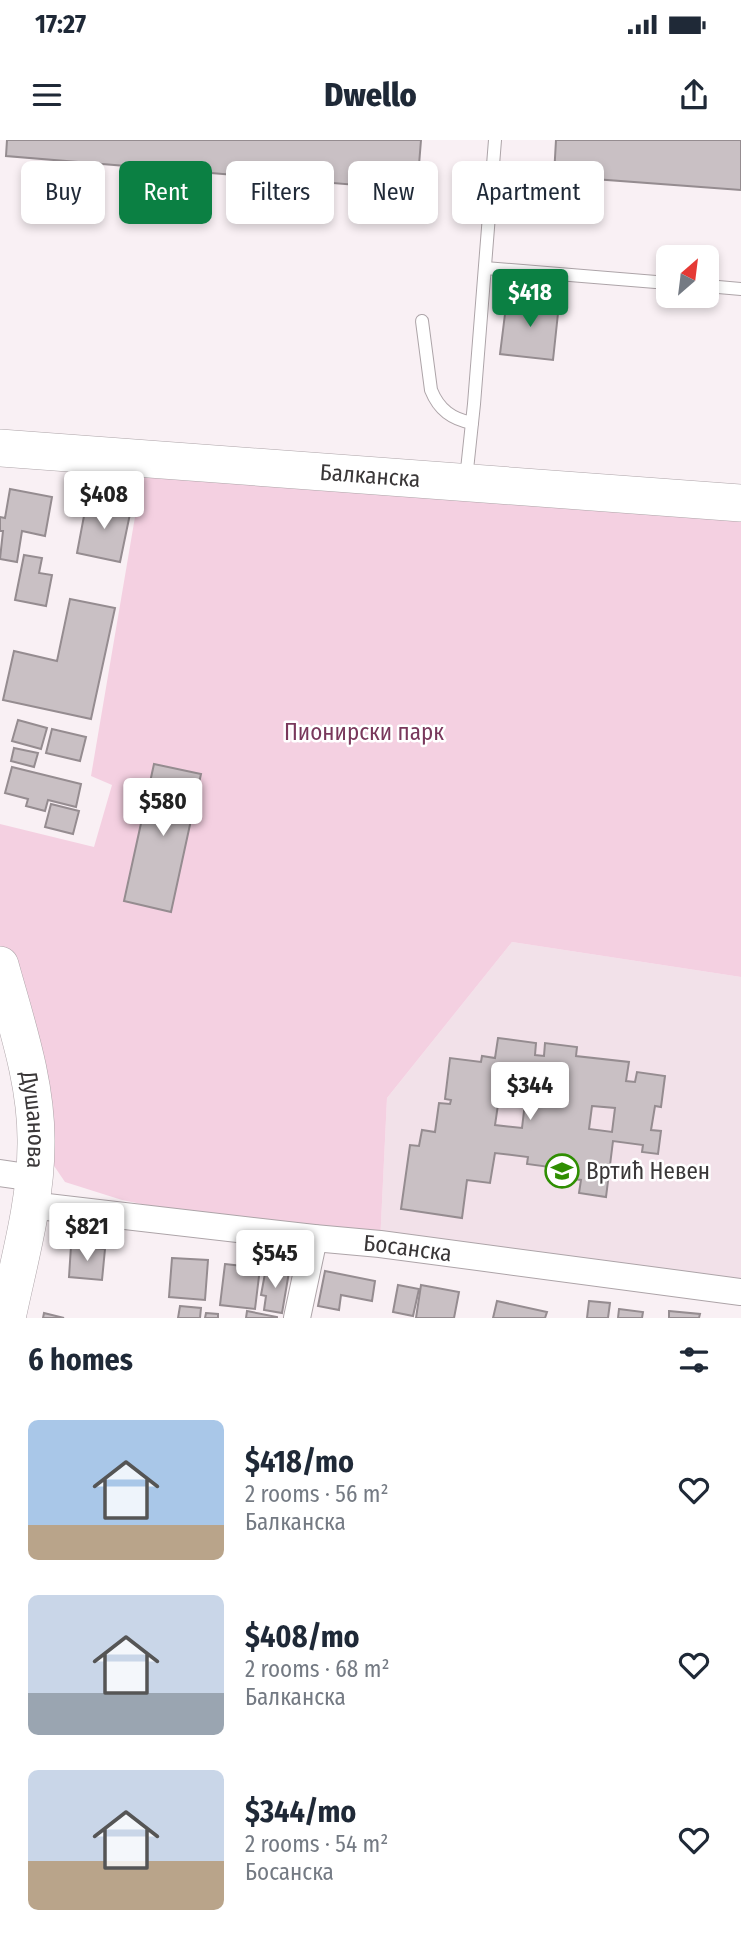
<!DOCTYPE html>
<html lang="en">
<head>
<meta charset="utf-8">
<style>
  body { margin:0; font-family:"Fira Sans Condensed",sans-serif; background:#f2f2f3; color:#1f2937; height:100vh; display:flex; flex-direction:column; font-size:26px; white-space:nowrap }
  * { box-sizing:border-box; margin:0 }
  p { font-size:23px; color:#747a83 }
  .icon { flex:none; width:38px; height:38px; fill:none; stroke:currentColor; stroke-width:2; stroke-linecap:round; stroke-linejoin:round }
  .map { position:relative; height:1178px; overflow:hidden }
  .panel { display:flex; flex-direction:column; background:#fff; flex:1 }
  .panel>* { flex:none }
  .top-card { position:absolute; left:21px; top:21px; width:700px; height:63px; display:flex; gap:14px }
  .needle { width:46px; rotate:28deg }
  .buttons { position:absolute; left:656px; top:105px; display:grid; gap:14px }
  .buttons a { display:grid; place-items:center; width:63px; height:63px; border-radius:10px; background:#fff; box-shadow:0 4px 10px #0003; font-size:35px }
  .price { position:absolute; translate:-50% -60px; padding:0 16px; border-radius:7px; background:#fff; color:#222; font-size:23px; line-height:46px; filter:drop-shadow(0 2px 4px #0008) }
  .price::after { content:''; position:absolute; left:50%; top:42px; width:21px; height:16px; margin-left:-10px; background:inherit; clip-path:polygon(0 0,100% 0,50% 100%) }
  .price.current { background:#0b8043; color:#fff }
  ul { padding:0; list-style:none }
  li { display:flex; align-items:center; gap:21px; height:175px; padding:0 28px }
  li span { display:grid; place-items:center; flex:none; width:196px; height:140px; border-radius:10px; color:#555 }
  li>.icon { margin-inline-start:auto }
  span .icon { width:84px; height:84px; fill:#fffc; stroke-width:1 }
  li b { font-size:30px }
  h2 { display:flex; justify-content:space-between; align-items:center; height:84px; padding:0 28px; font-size:30px }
  .tag { padding:0 24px; border-radius:10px; background:#fff; box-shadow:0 4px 10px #0003; font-size:24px; line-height:63px }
  .tag.current { background:#0b8043; color:#fff }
  .status { display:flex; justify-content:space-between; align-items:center; height:49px; padding:0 35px; background:#fff; direction:ltr }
  .status svg { height:19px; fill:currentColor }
  header { display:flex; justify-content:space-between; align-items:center; height:91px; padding:0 28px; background:#fff; font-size:32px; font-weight:800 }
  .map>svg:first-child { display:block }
  .built { fill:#f2e1e9 }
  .green { fill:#f4d0e1 }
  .building { fill:#c9c0c4; stroke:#958c90; stroke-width:2; fill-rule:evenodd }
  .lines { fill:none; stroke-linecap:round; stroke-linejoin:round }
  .service-casing { stroke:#ada4a8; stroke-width:14 }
  .minor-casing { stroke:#ada4a8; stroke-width:28 }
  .secondary-casing { stroke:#ada4a8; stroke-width:38 }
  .service { stroke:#fff; stroke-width:12 }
  .minor { stroke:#fff; stroke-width:26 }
  .secondary { stroke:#fff; stroke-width:37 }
  .labels { text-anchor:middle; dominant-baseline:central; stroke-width:5; stroke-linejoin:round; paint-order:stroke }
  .street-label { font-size:23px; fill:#3a3738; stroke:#fff }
  .park-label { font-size:23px; fill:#79385c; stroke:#fff }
  .poi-label { font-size:23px; fill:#3a3738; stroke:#fff; text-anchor:start }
</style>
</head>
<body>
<div class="status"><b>17:27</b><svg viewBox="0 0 49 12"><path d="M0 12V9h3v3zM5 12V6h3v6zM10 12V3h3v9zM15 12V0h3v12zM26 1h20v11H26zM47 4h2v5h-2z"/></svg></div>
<header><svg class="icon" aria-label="menu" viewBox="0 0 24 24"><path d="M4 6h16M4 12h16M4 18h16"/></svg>Dwello<svg class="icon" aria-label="share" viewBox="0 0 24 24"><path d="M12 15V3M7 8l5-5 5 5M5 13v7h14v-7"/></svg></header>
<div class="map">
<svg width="741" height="1178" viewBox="0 0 741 1178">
  <rect width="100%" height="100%" fill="#f9f0f4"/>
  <path class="built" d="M 512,802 L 741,837 L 741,1152 L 380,1104 L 387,958 Z"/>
  <path class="green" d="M 145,318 L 741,363 L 741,837 L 512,802 L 387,958 L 380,1104 L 302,1097 L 122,1060 L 65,1042 L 48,1017 L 0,825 L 0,684 L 94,707 L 112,645 L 91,636 Z"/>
  <g class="building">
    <path d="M 7,0 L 421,0 L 417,50 L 6,16 Z"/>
    <path d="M 556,0 L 741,0 L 741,50 L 554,36 Z"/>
    <path d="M 507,158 L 559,164 L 553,220 L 500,214 Z"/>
    <path d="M 10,349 L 52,357 L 45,396 L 22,391 L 17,422 L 0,419 L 3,391 L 0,391 L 0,377 L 5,378 Z"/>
    <path d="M 87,360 L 131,369 L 120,422 L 77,413 Z"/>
    <path d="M 24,415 L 42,418 L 39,433 L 52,435 L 46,466 L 15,460 Z"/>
    <path d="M 70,459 L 115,468 L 91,579 L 3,560 L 14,511 L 57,521 Z"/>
    <path d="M 18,580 L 47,588 L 41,609 L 12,601 Z"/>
    <path d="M 52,589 L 86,597 L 80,621 L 46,613 Z"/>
    <path d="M 14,608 L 38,613 L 34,627 L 11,621 Z"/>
    <path d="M 154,624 L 201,634 L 171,772 L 124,761 Z"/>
    <path d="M 12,627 L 81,644 L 76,667 L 48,660 L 45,671 L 26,666 L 28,659 L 5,653 Z"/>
    <path d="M 51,664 L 79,671 L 73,694 L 45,687 Z"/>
    <path d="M 498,898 L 536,903 L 535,915 L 544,916 L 545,903 L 577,907 L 576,916 L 629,922 L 626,941 L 635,942 L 637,932 L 665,936 L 661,967 L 655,966 L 651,990 L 661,991 L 658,1014 L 642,1012 L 643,1005 L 613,1001 L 606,1057 L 579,1053 L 581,1040 L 563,1038 L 565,1029 L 527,1024 L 528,1017 L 495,1013 L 490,1043 L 467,1040 L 462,1078 L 401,1069 L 410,1005 L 419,1006 L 422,990 L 435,992 L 439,963 L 450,964 L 451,960 L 445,959 L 450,918 L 481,922 L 482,916 L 495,918 ZM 500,951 L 526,954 L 522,988 L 495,985 ZM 592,966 L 615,968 L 612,992 L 589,989 Z"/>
    <path d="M 71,1106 L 105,1109 L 102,1140 L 69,1137 Z"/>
    <path d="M 172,1118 L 208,1120 L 205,1160 L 169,1157 Z"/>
    <path d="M 225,1124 L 260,1128 L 255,1169 L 220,1165 Z"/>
    <path d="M 266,1128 L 289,1132 L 282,1173 L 264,1170 L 266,1156 L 261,1155 Z"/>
    <path d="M 325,1131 L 375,1141 L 372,1161 L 341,1155 L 339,1170 L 318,1166 Z"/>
    <path d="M 398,1145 L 419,1149 L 413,1176 L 393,1172 Z"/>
    <path d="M 421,1145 L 459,1152 L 454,1178 L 416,1178 Z"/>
    <path d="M 497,1161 L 547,1172 L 545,1178 L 493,1178 Z"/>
    <path d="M 589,1161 L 610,1163 L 608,1178 L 587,1178 Z"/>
    <path d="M 180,1166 L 201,1168 L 200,1178 L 178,1178 Z"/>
    <path d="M 619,1169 L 643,1172 L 642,1178 L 618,1178 Z"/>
    <path d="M 247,1171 L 277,1177 L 277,1178 L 246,1178 Z"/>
    <path d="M 669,1171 L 700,1174 L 699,1178 L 669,1178 Z"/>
    <path d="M 44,1173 L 64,1178 L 43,1178 Z"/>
    <path d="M 206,1173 L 218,1174 L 218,1178 L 205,1178 Z"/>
  </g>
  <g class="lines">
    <defs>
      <g id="service">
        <path d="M 485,128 L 668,143"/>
        <path d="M 707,146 L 741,149"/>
        <path d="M 422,181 L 431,250 C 439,270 452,279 472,283"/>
        <path d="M 466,339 L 474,264 L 495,0"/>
      </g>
      <g id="minor">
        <path d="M 0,1033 L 34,1038"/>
        <path id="s1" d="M 30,1065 L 314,1098 L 380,1104 L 741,1152"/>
        <path d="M 297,1178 L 314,1098"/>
      </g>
      <g id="secondary">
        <path id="s2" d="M 0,308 L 741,363"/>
        <path id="s3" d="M 0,825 C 16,883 37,943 36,1004 C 36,1062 19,1121 7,1178"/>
      </g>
    </defs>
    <use href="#service" class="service-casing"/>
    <use href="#minor" class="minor-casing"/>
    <use href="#secondary" class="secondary-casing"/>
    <use href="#service" class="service"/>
    <use href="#minor" class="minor"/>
    <use href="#secondary" class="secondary"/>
  </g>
  <defs>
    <symbol id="school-ring" viewBox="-11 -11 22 22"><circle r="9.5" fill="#fff" stroke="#2f8e02" stroke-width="1.5"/><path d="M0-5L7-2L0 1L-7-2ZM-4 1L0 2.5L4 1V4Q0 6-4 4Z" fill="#2f8e02"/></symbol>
  </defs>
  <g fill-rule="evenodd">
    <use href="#school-ring" x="543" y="1012" width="38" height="38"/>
  </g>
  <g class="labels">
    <g class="street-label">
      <text stroke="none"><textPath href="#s2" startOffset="371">Балканска</textPath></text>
      <text stroke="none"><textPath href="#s3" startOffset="159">Душанова</textPath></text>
      <text stroke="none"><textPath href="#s1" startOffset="380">Босанска</textPath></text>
    </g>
    <g class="park-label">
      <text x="364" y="592">Пионирски парк</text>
    </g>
    <g class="poi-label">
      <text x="586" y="1031">Вртић Невен</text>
    </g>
  </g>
</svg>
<div class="buttons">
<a><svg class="needle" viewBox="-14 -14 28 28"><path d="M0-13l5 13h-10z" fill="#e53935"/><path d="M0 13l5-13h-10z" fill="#747a83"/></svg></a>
</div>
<b class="price current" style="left:530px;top:189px">$418</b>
<b class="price" style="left:104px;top:391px">$408</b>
<b class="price" style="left:163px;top:698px">$580</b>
<b class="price" style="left:530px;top:982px">$344</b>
<b class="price" style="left:87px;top:1123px">$821</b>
<b class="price" style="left:275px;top:1150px">$545</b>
<div class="top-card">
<a class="tag">Buy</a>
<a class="tag current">Rent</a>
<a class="tag">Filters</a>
<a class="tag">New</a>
<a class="tag">Apartment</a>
</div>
</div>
<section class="panel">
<h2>6 homes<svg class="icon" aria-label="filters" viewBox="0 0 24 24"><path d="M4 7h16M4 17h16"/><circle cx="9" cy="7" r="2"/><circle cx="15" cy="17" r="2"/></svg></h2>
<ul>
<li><span style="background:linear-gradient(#a9c7e8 75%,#b9a48a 0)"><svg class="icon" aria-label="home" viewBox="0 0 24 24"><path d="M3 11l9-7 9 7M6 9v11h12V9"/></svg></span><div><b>$418/mo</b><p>2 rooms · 56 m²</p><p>Балканска</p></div><svg class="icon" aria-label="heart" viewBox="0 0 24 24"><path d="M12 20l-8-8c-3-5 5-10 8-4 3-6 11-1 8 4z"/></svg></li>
<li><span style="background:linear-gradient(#c9d6e8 70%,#9aa5b1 0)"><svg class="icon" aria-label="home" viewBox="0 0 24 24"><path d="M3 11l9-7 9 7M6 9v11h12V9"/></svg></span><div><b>$408/mo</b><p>2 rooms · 68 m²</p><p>Балканска</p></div><svg class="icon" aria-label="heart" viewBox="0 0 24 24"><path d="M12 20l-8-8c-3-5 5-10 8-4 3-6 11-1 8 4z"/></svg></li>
<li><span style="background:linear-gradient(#c9d6e8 65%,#b9a48a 0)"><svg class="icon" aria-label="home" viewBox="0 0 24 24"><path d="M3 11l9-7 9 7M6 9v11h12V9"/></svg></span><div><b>$344/mo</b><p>2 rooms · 54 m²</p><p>Босанска</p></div><svg class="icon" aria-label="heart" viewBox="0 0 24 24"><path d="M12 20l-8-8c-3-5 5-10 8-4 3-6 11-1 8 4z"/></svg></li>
</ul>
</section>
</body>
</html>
